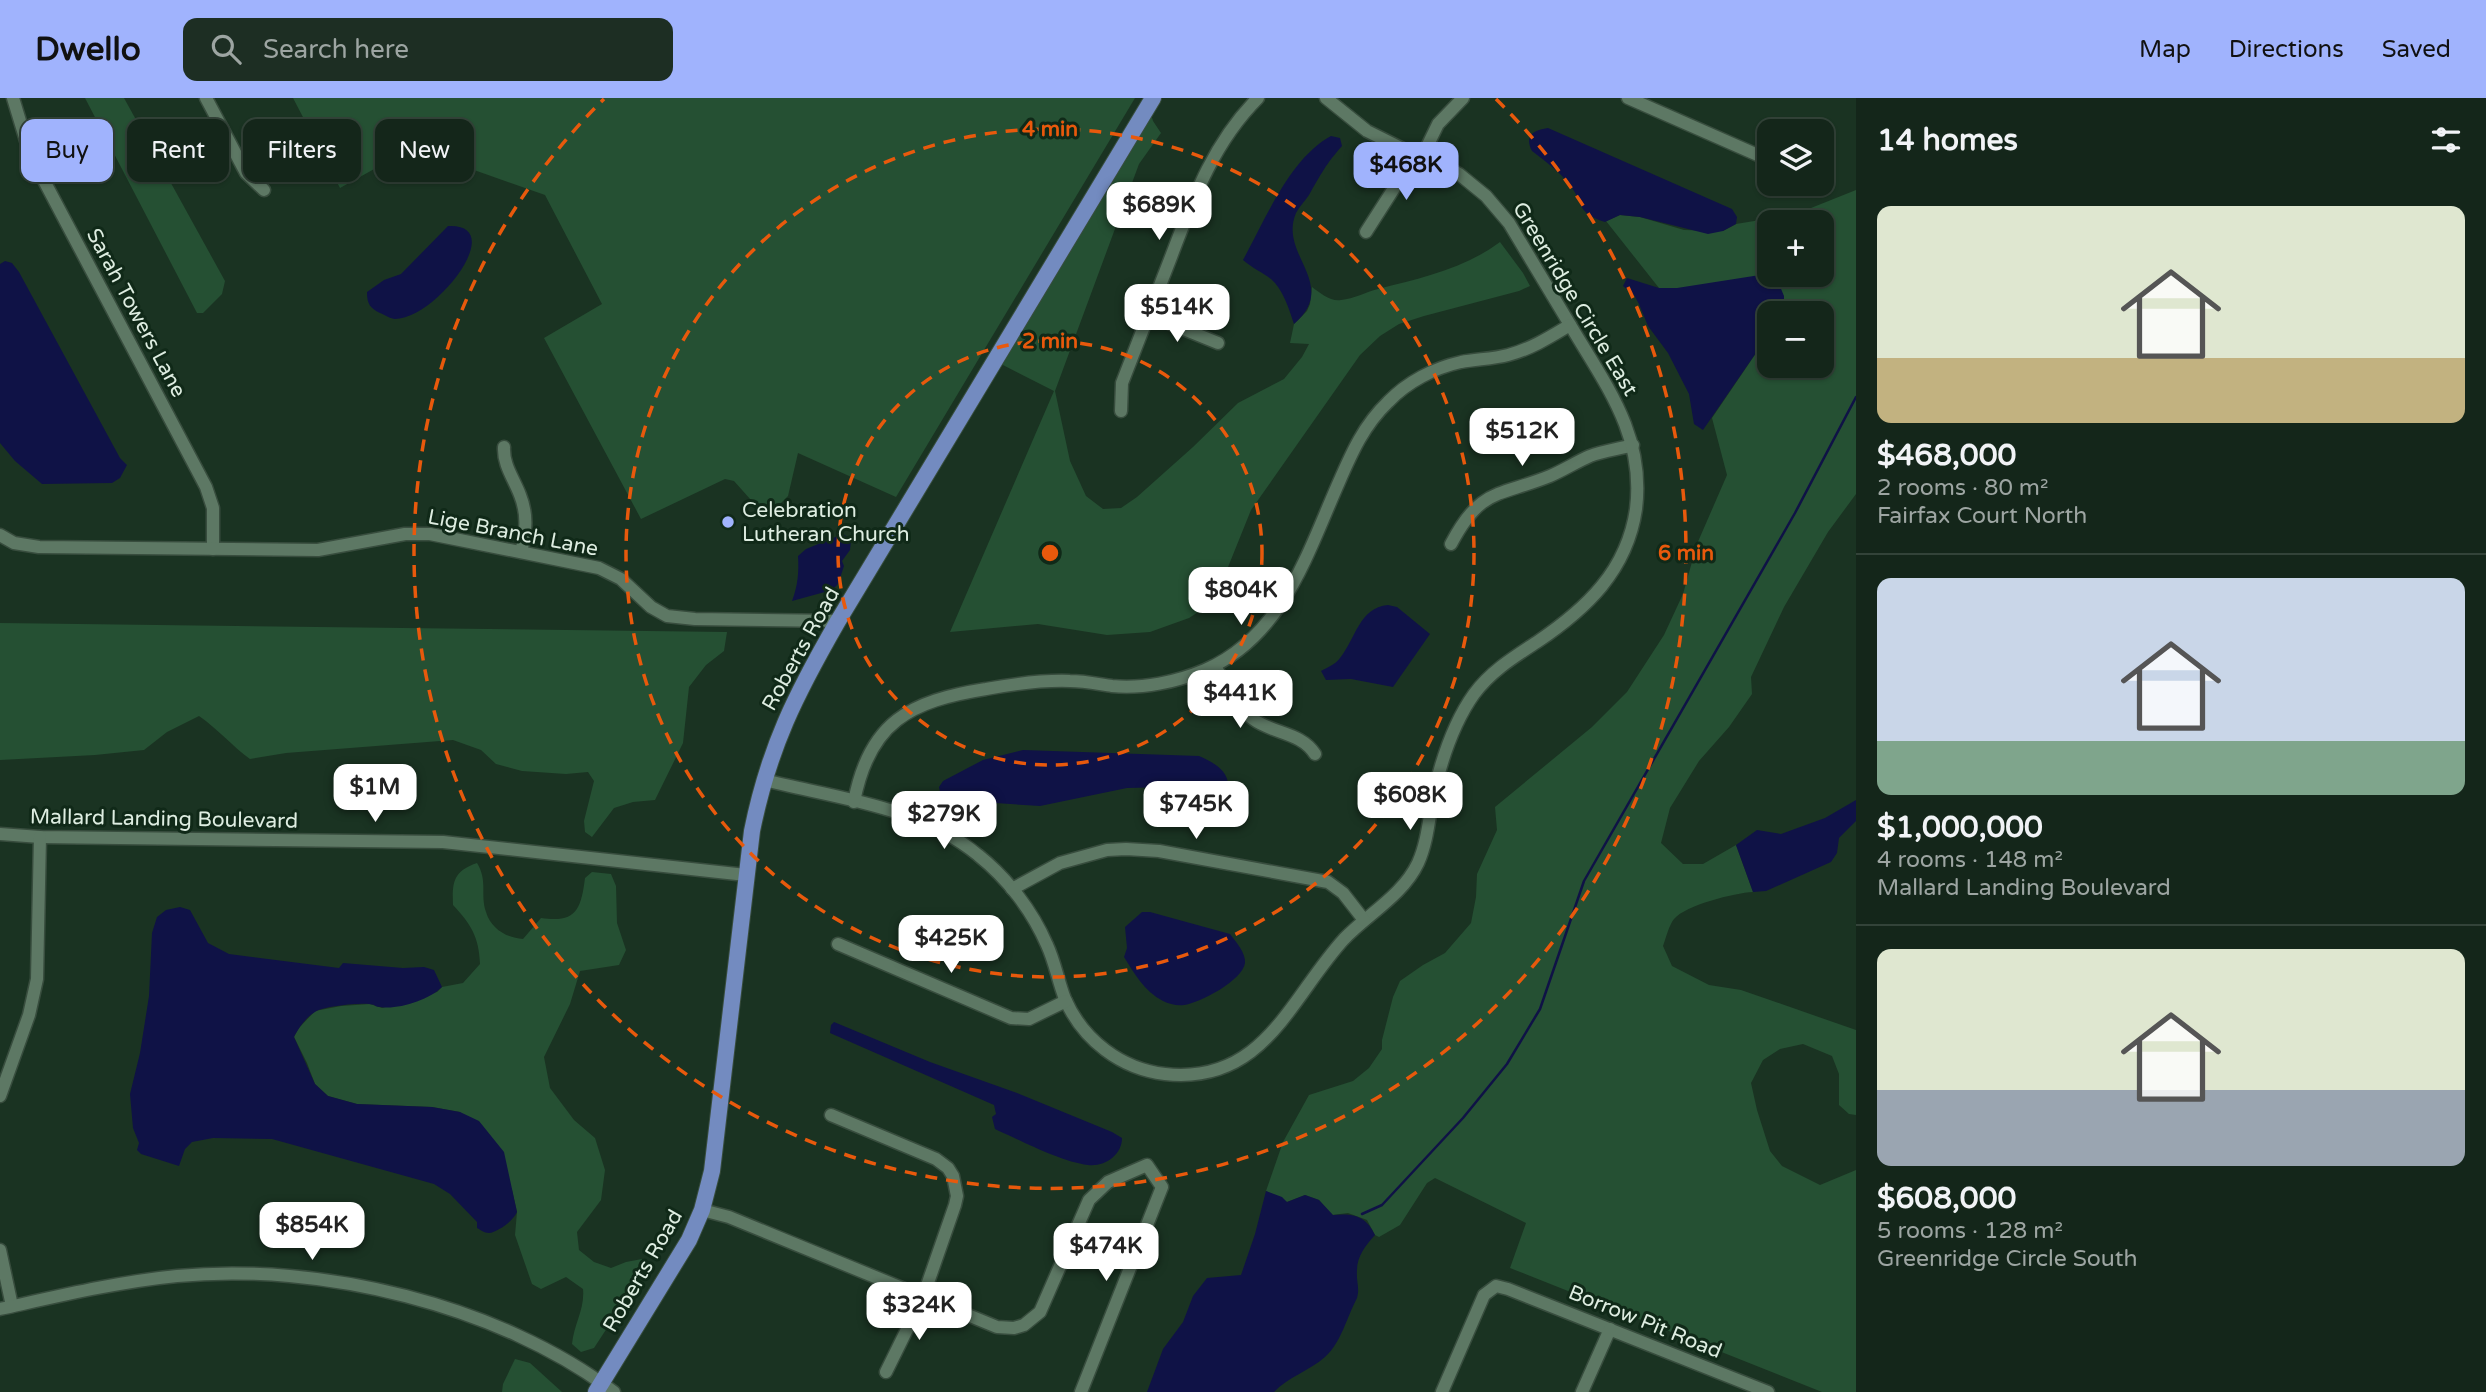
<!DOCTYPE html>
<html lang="en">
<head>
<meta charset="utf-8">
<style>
  body { margin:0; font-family:"Varela Round",sans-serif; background:#1d2e23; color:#f1f3f6; height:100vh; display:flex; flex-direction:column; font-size:26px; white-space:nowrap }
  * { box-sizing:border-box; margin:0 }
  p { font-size:23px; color:#9da5a2 }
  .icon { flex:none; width:38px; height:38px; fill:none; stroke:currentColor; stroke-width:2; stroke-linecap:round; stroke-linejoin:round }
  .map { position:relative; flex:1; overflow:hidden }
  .drawer { display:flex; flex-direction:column; background:#14261a; width:630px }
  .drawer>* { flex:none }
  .banner { position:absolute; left:21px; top:21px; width:665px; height:63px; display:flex; gap:14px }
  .fabs { position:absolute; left:1757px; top:21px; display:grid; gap:14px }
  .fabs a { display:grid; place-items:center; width:77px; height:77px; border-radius:14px; background:#14261a; box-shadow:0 2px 5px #0004,0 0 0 2px #334339; font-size:35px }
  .price { position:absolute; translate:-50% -60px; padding:0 16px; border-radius:14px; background:#fff; color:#222; font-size:23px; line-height:46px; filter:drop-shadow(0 2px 4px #0008) }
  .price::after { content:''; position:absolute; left:50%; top:42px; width:21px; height:16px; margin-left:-10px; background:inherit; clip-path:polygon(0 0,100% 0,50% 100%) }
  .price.current { background:#a0b3fd; color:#111 }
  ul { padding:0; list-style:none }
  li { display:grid; align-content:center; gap:14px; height:371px; padding:0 21px }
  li+li { border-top:2px solid #334339 }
  li span { display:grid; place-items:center; height:217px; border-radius:14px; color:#555 }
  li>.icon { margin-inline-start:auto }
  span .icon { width:126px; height:126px; fill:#fffc; stroke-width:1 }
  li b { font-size:30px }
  h2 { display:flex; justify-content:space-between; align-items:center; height:84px; padding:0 21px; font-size:30px }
  .chip { padding:0 24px; border-radius:14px; background:#14261a; box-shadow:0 2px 5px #0004,0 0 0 2px #334339; font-size:24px; line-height:63px }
  .chip.current { background:#a0b3fd; color:#111 }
  header { display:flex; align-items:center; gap:42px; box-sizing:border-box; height:98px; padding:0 35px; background:#a0b3fd; color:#111 }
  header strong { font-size:33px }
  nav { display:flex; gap:38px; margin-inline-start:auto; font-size:24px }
  .search { width:490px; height:63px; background:#1d2e23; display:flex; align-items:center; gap:18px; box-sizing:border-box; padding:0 24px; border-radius:14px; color:#9da5a2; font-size:26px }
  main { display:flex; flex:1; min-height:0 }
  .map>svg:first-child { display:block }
  .green { fill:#255033; fill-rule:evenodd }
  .water { fill:#0f1246 }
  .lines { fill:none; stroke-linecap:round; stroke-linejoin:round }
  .stream { stroke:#0f1246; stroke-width:2.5 }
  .minor-casing { stroke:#384d3e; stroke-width:15 }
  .major-casing { stroke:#384d3e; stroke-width:18 }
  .minor { stroke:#5d7864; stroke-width:12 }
  .major { stroke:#738bc0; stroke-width:16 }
  .ring { fill:none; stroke:#e8590c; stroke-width:3.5; stroke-dasharray:12 9 }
  .poi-dot { fill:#a0b3fd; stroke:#102918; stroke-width:2.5 }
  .labels { text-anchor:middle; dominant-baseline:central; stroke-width:6; stroke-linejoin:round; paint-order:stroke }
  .street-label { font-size:21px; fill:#deede1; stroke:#102918 }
  .poi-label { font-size:21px; fill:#deede1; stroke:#102918; text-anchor:start }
  .centre { fill:#e8590c; stroke:#102918; stroke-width:3.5 }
  .ring-label { font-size:21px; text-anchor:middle; font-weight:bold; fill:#e8590c; stroke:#102918; stroke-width:6; stroke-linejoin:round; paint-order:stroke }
</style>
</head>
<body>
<header>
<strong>Dwello</strong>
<div class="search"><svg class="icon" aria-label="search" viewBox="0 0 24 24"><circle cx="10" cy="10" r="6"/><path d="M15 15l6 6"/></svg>Search here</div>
<nav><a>Map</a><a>Directions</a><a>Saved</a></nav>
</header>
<main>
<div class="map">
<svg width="1856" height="1294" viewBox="0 0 1856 1294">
  <rect width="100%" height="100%" fill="#1a3322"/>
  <g class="green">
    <path d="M 85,0 L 124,0 L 225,183 L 222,196 L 203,215 L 197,215 Z"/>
    <path d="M 293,0 L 1135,0 L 896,399 L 798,355 L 788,398 L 775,411 L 759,411 L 734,383 L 725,381 L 641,421 L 544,240 L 602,206 L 545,97 L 412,50 L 340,90 Z"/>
    <path d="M 1150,13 L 1153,23 L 1161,35 L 1139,66 L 1055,293 L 1070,363 L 1086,398 L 1103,411 L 1121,410 L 1137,399 L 1193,349 L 1238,305 L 1284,281 L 1302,259 L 1309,246 L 1290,245 L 1294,226 L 1307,213 L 1310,206 L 1312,189 C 1320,195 1331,204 1341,202 C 1354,201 1366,194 1378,191 C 1421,180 1464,171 1500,144 L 1523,175 L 1530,188 L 1519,193 L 1424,218 L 1399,226 L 1380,238 L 1360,257 L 1251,412 L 1222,484 L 1209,507 L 1189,520 L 1150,534 L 1107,537 L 1038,526 L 950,534 L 1054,293 L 999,265 Z"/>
    <path d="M 1856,92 L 1856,396 L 1828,434 L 1784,509 L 1751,579 L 1752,596 L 1729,629 L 1699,663 L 1670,710 L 1661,745 L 1683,766 L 1703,766 L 1736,747 L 1753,794 C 1734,795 1686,807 1674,821 C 1669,827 1666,840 1663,848 L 1672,868 L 1709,887 L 1741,892 L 1856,932 L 1856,1017 L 1849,1016 L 1839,1007 L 1839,976 L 1832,958 L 1803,946 L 1780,951 L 1763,962 L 1751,985 L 1757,1012 L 1770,1053 L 1782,1068 L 1820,1087 L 1856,1072 L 1856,1294 L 1822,1294 L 1510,1170 L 1526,1125 L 1435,1080 L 1427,1085 L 1400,1127 L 1379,1139 L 1375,1137 L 1367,1122 L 1348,1115 L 1332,1117 L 1319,1102 L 1305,1097 L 1287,1104 L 1266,1093 L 1283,1044 L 1309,997 L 1353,983 L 1369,970 L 1382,951 L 1382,942 L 1393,899 L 1400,883 L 1423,867 L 1445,855 L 1471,825 L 1476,799 L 1477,776 L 1497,732 L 1495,709 L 1592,629 L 1627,594 L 1664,537 L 1683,496 L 1697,446 L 1727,377 L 1712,320 L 1769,236 L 1769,268 L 1822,268 L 1822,215 L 1784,215 L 1784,198 L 1659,190 L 1606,123 L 1620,117 L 1640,119 L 1684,132 L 1723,133 L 1736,126 L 1796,116 ZM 1769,124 L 1822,124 L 1822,177 L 1769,177 Z"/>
    <path d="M 0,525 L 727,534 L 724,553 L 706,567 L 689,589 L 683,645 L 655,702 L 633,704 L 614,710 L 592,739 L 585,734 L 584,723 L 594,683 L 588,674 L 566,676 L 522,673 L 496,666 L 481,652 L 453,642 L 286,655 L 250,661 C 232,648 218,631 199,618 L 167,634 L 144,652 L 95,657 L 0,662 Z"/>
    <path d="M 477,765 C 488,783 480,796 486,814 C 491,831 507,840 523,841 L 541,820 C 575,825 581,813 585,780 L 592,774 L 611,776 L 616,788 L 617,825 L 626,852 L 619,867 L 580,873 L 570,906 L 544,959 L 550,990 L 574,1022 L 595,1040 L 605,1072 L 601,1102 L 577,1134 L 579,1152 L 594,1164 L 611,1170 L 626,1164 L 642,1161 L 645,1172 L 594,1250 L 581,1254 L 572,1246 C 574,1226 585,1211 583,1191 L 566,1179 L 541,1191 L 532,1186 L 515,1137 L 517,1114 L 512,1092 L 460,1014 L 432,1009 L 357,1006 L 328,998 L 315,986 L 307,965 L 294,939 L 298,931 L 315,913 L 341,908 L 370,906 L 382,910 L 437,894 L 442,889 L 463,885 L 480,866 C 479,839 471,826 453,807 C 452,783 454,773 477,765 Z"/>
    <path d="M 515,1261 L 530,1265 L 562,1294 L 502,1294 L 503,1286 Z"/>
  </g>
  <g class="water">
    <path d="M 1548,30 L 1732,111 L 1737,119 L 1736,126 L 1723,133 L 1708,136 L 1640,119 L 1620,117 L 1605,124 C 1574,114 1585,105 1569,86 C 1559,73 1545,63 1532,53 C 1524,37 1534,32 1548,30 Z"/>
    <path d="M 1331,38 L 1340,40 L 1342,48 C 1326,66 1321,76 1309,97 C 1305,103 1299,109 1296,115 C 1278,157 1340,186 1294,226 C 1289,211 1283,191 1271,181 C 1262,174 1252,170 1243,162 C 1265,122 1290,60 1331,38 Z"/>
    <path d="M 448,128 C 510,125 436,221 395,221 C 391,221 385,217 380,215 C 370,210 367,206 367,194 L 384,182 L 401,176 Z"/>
    <path d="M 5,163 L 12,165 L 19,174 L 120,360 L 127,367 L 120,380 L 112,385 L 42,386 L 15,363 L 0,345 L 0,166 Z"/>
    <path d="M 1760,177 L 1779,186 L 1784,198 L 1784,215 L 1769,215 L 1769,236 L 1703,332 L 1694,326 L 1689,296 L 1668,255 L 1648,228 L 1639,206 L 1634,197 L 1623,188 L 1627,180 L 1659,190 L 1677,190 Z"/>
    <path d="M 843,436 L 851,441 L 850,452 L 842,463 L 844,468 L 838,486 L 832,492 L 792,503 C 798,487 799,474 798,458 L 806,451 Z"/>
    <path d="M 1388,507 L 1397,509 L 1430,536 L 1393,589 L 1351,581 L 1326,582 L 1321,573 C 1328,569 1336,566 1340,560 C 1356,540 1359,510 1388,507 Z"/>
    <path d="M 1023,652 L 1199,658 C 1215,665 1231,674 1228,693 L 1214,700 L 1197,690 L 1171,689 L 1127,690 L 1040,708 L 950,702 L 940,694 L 939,689 L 943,683 L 983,662 Z"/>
    <path d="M 1856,702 L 1856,723 L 1839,740 L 1837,755 L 1831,764 L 1766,793 L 1753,794 L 1736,747 L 1757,732 L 1781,736 L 1825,720 Z"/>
    <path d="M 180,809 L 190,812 L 208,845 L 229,856 L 339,870 L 343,865 L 403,870 L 424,869 L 434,872 L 442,889 C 429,902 398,912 380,909 C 372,908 378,907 369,906 C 358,905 324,908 315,914 C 306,919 298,931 294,939 L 315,986 L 328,998 L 357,1006 L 432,1009 L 460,1014 L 479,1023 L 504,1054 L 517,1114 C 514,1122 498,1134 489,1135 C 484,1135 481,1132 477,1130 L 477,1124 L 450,1096 L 434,1086 L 272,1041 L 213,1040 L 192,1044 L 185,1051 L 179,1068 L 141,1056 L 137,1052 L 139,1045 L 133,1030 L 130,996 L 140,955 L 149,898 L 152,835 L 157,819 L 166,812 Z"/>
    <path d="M 1142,814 L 1150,814 L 1230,836 C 1236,844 1246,855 1245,865 C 1243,882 1200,905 1184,907 C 1177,908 1169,906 1163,903 C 1144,893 1134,875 1124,859 L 1127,850 L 1125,829 Z"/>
    <path d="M 834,924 L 930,964 L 1017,995 L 1112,1034 L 1122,1040 C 1122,1057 1105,1069 1088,1067 C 1062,1064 1024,1044 999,1033 L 995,1031 L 992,1019 L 996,1016 L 994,1007 L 830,935 L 831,927 Z"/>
    <path d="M 1266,1093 L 1282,1099 L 1287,1104 L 1305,1097 L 1319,1102 L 1333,1117 C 1352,1115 1366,1117 1375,1137 C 1366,1147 1357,1158 1357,1172 C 1356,1183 1360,1190 1357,1200 C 1347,1219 1341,1245 1325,1259 C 1309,1273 1288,1279 1274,1294 L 1147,1294 L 1163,1251 L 1183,1224 L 1193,1198 L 1207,1180 L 1241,1177 L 1255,1136 Z"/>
  </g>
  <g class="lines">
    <path class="stream" d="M 1362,1116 L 1382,1107 L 1463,1020 L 1507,966 L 1540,911 L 1584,783 L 1795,415 L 1856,299"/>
    <defs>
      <g id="minor">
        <path d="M 13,0 L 27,46 L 40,75 L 206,389 L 213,410 L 213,451"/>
        <path d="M 206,0 L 246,75 L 264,92"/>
        <path d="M 1628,0 L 1769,62"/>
        <path d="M 1423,57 L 1438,26 L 1463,0"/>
        <path d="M 1366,134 L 1416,56"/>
        <path d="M 1149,217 L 1218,245"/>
        <path d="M 1121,313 L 1122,285 C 1138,243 1155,201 1171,159 C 1193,101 1213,45 1258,0"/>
        <path d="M 504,349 C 503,367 514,381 520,397 C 528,417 526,434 521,454"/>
        <path d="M 0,437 L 14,445 L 39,449 L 318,452 L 405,436 L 430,436 L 599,470 L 621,481 L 651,509 L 667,518 L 695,521 L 838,523"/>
        <path d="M 1451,446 C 1481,389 1498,399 1550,378 C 1564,372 1576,364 1590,358 C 1603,353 1619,351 1633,347"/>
        <path d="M 1215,568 C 1226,587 1235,608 1253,621 C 1273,636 1301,634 1315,656"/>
        <path d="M 764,682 C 836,700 919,708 978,757 C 1007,780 1032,812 1047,847 C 1055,864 1058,883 1065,901 C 1083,942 1121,971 1165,976 C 1264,987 1290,900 1344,841 C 1368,816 1403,797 1418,765 C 1428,743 1429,718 1434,694 C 1442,660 1454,624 1474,596 C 1491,573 1514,559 1537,544 C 1586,511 1627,473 1636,411 C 1645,338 1607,289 1572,230 C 1551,195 1530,160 1509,125 L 1486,98 L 1459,76 L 1434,62 L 1407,53 L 1367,33 L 1326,0"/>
        <path d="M 854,704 C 869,624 910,603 986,591 C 1013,586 1041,582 1070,583 C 1084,583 1098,586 1112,588 C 1142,591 1177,584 1205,572 C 1283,538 1307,456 1339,384 C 1352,354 1364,327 1388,304 C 1407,284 1434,270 1461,264 C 1477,261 1493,261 1508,257 C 1531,251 1550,239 1570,227"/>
        <path d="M 0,736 L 40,739 L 443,744 L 746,777"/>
        <path d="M 1012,791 L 1060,765 L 1107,752 L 1126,751 L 1159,753 L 1328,784 L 1343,795 L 1364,822"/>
        <path d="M 838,846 L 1011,920 L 1029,921 L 1066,903"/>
        <path d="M 0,998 L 29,917 L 37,881 L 40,739"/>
        <path d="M 831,1017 L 936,1061 L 948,1070 L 953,1078 L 957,1098 L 955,1107 L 923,1199 L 886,1274"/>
        <path d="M 702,1112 L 729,1119 L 997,1229 L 1014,1230 L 1024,1227 L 1040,1214 L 1089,1102 L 1108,1084 L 1147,1067 L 1162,1089 L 1081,1294"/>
        <path d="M 0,1152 L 12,1208"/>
        <path d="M 0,1211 C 59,1198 117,1184 177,1178 C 320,1164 499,1207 614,1294"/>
        <path d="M 1442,1294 L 1484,1197 L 1496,1188 L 1508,1191 L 1768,1294"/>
        <path d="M 1582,1294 L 1610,1231"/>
      </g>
      <path id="major" d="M 596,1294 L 689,1142 L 702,1112 L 712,1073 L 752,733 C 769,649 796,596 838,523 L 1153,0"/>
    </defs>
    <use href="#minor" class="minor-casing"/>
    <use href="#major" class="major-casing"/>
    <use href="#minor" class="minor"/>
    <use href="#major" class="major"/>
  </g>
  <g class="ring">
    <circle cx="1050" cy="455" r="212"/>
    <circle cx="1050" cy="455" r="424"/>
    <path d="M1496 1A636 636 0 1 1 604 1"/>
  </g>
  <circle class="poi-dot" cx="728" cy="424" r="7"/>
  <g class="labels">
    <g class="street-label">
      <text transform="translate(1575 201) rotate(59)">Greenridge Circle East</text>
      <text transform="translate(136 215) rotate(62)">Sarah Towers Lane</text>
      <text transform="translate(513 435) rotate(11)">Lige Branch Lane</text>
      <text transform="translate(801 551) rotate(-61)">Roberts Road</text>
      <text transform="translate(164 721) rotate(1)">Mallard Landing Boulevard</text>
      <text transform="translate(643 1173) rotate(-60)">Roberts Road</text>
      <text transform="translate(1645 1224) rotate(22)">Borrow Pit Road</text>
    </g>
    <g class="poi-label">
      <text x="742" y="412">Celebration<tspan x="742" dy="24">Lutheran Church</tspan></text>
    </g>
  </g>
  <circle cx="1050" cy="455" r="10" class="centre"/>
  <g class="ring-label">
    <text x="1050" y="38">4 min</text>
    <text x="1050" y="250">2 min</text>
    <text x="1686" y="462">6 min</text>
  </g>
</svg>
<div class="fabs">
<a><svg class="icon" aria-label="layers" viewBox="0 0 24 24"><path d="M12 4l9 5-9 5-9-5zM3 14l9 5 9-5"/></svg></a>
<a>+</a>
<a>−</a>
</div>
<b class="price current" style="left:1406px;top:104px">$468K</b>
<b class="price" style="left:1159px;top:144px">$689K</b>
<b class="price" style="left:1177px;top:246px">$514K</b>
<b class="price" style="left:1522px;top:370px">$512K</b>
<b class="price" style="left:1241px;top:529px">$804K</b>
<b class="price" style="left:1240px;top:632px">$441K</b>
<b class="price" style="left:375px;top:726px">$1M</b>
<b class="price" style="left:1410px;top:734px">$608K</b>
<b class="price" style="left:1196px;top:743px">$745K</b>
<b class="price" style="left:944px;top:753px">$279K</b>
<b class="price" style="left:951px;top:877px">$425K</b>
<b class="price" style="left:312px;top:1164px">$854K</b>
<b class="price" style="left:1106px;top:1185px">$474K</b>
<b class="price" style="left:919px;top:1244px">$324K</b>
<div class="banner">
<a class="chip current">Buy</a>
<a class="chip">Rent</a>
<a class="chip">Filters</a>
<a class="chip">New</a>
</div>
</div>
<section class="drawer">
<h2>14 homes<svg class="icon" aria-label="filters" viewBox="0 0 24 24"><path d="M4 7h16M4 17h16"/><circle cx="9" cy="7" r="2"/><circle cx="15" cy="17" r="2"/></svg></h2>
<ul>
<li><span style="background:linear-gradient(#dfe7d0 70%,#c2b280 0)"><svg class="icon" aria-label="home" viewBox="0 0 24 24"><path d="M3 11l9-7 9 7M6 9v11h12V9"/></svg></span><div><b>$468,000</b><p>2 rooms · 80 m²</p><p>Fairfax Court North</p></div></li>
<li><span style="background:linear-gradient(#c9d6e8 75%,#7fa58c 0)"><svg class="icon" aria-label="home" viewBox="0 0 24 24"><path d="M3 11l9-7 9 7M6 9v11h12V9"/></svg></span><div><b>$1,000,000</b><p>4 rooms · 148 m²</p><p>Mallard Landing Boulevard</p></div></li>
<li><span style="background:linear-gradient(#dfe7d0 65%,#9aa5b1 0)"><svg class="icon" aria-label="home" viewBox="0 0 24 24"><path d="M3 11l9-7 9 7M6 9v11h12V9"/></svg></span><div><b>$608,000</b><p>5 rooms · 128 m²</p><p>Greenridge Circle South</p></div></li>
</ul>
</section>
</main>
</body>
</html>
